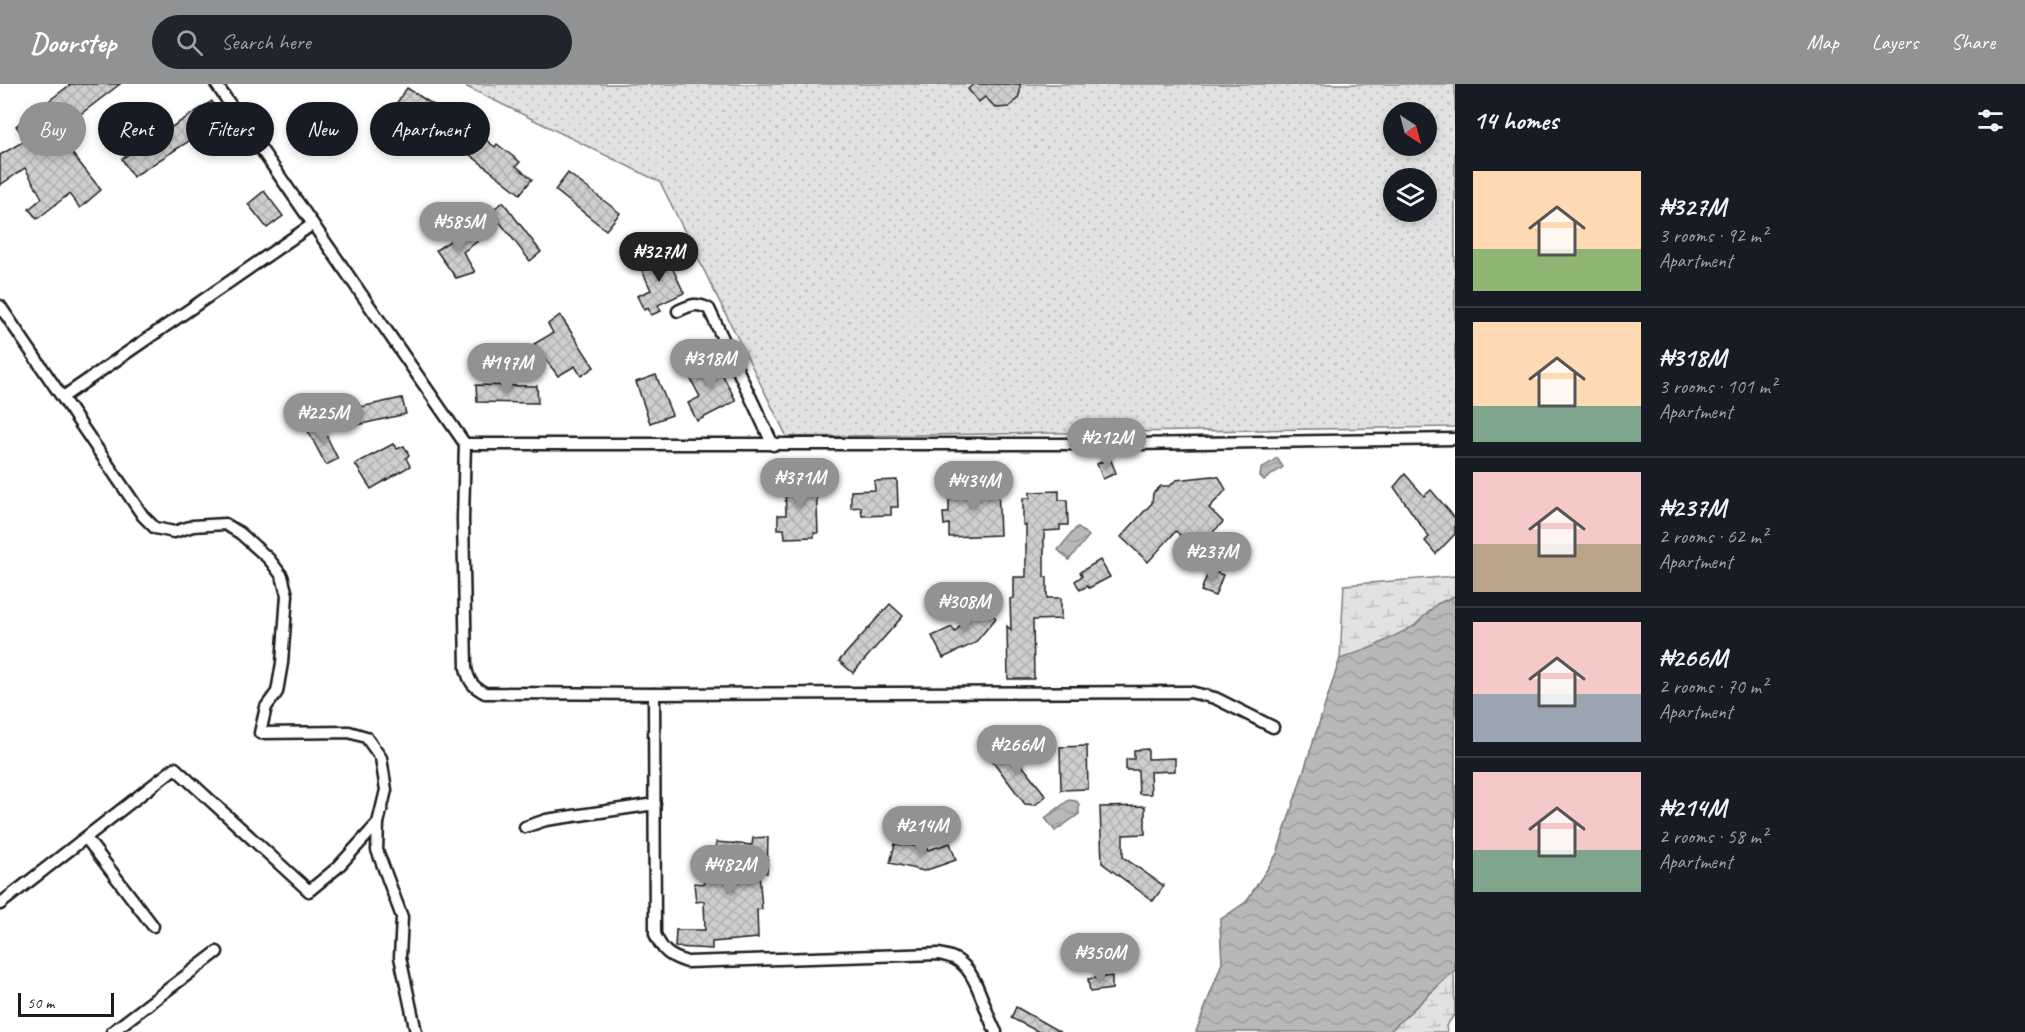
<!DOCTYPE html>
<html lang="en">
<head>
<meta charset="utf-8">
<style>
  body { margin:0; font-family:Caveat,sans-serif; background:#20242c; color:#f1f3f6; height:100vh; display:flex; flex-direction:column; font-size:22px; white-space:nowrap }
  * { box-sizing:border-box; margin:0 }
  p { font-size:20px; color:#9ea1a6 }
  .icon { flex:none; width:33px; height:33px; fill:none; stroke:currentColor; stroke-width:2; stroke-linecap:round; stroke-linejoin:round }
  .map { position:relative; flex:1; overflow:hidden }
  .sheet { display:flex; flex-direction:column; background:#171b24; width:570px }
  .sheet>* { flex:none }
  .banner { position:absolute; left:18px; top:18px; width:570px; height:54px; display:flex; gap:12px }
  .needle { width:39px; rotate:144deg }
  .buttons { position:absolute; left:1383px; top:18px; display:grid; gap:12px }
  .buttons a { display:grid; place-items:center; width:54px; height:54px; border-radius:50%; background:#171b24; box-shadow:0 3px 9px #0003; font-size:30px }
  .scale { position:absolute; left:18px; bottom:15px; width:96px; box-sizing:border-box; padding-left:6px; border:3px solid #1c1c1c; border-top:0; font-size:16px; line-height:21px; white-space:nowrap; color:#1c1c1c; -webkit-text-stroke:4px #fff; paint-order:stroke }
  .price { position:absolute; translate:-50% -51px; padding:0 14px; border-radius:21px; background:#919294; color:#fff; font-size:20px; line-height:39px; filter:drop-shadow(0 2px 3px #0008) }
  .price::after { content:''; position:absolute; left:50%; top:36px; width:18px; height:14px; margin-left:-9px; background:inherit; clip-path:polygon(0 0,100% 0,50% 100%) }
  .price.on { background:#222; color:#fff }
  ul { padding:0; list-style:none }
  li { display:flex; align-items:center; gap:18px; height:150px; padding:0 18px }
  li+li { border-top:2px solid #363941 }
  li span { display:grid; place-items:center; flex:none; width:168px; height:120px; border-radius:0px; color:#555 }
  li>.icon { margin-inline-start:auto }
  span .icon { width:72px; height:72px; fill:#fffc; stroke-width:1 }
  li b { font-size:26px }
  h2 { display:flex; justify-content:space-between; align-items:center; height:72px; padding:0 18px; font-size:26px }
  .pill { padding:0 21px; border-radius:27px; background:#171b24; box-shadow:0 3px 9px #0003; font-size:21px; line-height:54px }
  .pill.on { background:#919294; color:#fff }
  header { display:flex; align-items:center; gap:36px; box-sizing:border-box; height:84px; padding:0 30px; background:#919294; color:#fff }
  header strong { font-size:28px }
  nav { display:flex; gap:33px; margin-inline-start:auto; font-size:21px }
  .search { width:420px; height:54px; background:#20242c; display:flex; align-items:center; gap:15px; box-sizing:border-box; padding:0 21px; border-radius:33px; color:#9ea1a6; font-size:22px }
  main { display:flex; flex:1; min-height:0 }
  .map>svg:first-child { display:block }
  .grass { fill:url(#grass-dots); stroke:#7f7f7f; stroke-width:1.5; fill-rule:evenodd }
  .wetland { fill:url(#wetland-marsh); stroke:#7f7f7f; stroke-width:1.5 }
  .water { fill:url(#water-waves); stroke:#7a7a7a; stroke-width:1.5 }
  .building { fill:url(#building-cross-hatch); stroke:#1c1c1c; stroke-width:1.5 }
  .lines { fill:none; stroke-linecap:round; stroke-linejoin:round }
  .street-casing { stroke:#1c1c1c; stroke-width:15 }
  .street { stroke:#fff; stroke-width:10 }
</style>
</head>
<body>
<header>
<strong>Doorstep</strong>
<div class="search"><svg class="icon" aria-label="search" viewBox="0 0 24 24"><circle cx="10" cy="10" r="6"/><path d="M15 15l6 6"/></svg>Search here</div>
<nav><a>Map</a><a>Layers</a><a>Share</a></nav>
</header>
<main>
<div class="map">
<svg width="1455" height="948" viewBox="0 0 1455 948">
  <defs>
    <pattern id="grass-dots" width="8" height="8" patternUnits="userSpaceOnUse" patternTransform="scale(1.5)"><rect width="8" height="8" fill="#e2e2e2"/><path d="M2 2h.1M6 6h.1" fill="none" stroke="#c1c1c1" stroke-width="1.8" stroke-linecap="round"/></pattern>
    <pattern id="wetland-marsh" width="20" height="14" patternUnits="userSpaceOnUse" patternTransform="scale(1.5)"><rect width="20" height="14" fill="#e2e2e2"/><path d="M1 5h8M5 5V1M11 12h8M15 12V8" fill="none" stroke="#c1c1c1"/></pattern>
    <pattern id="water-waves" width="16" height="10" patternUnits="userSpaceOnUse" patternTransform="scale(1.5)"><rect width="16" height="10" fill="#b8b8b8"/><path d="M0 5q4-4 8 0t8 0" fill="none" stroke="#9e9e9e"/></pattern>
    <pattern id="building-cross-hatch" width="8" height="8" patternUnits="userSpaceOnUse" patternTransform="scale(1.5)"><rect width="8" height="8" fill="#cecece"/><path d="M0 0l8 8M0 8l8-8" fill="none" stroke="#b0b0b0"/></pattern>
  </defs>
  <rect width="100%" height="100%" fill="#fff"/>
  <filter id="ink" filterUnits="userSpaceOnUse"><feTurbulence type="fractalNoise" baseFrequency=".0167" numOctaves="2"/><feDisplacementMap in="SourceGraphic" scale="12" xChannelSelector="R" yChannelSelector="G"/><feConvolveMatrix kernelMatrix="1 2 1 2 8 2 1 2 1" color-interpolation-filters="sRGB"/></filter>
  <g filter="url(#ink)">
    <path class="grass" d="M 461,0 L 1455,0 L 1455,343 L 787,353 L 660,98 ZM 1394,28 L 1426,28 L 1426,62 L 1394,62 ZM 1394,94 L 1426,94 L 1426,128 L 1394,128 Z"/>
    <g class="wetland">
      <path d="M 1455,492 L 1455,652 L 1196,948 L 1222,879 L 1220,836 L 1246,818 L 1277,770 L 1340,575 L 1344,501 Z"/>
      <path d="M 1454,887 L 1455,930 L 1446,942 L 1447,948 L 1389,948 Z"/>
    </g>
    <g class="water">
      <path d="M 1277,374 L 1283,383 L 1264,396 L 1260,392 L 1261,385 Z"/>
      <path d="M 1077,443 L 1089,452 L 1069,476 L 1058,466 Z"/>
      <path d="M 1455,512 L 1455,886 L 1389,948 L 1196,948 L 1222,879 L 1220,836 L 1246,818 L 1277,770 L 1340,575 L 1373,563 L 1414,542 L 1437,520 Z"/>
      <path d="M 1069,716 L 1076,717 L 1079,720 L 1079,730 L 1055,747 L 1045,734 Z"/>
    </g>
    <g class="building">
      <path d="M 71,0 L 120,0 L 56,49 L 101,106 L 80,124 L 69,110 L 37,135 L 29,125 L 42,114 L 25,84 L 0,101 L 0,71 L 26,56 L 16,42 Z"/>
      <path d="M 974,0 L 1020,0 L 1020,8 L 1018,14 L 1009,23 L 996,24 L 985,13 L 979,18 L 968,5 Z"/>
      <path d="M 407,4 L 460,38 L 441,67 L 425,56 L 428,51 L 411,40 L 396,20 Z"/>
      <path d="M 212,17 L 222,36 L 133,93 L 122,75 L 132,68 L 115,50 L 135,35 L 153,55 Z"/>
      <path d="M 477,49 L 495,63 L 497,60 L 520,78 L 516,82 L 532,95 L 520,110 L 464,66 Z"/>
      <path d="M 568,89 L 620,129 L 606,146 L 555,106 Z"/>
      <path d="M 264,107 L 283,132 L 267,144 L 248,120 Z"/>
      <path d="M 503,118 L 541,168 L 530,177 L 491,127 Z"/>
      <path d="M 473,142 L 482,154 L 463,168 L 475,188 L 456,194 L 436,166 Z"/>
      <path d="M 665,168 L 684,209 L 658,221 L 661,227 L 651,231 L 648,224 L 644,226 L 637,212 L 651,206 L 639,180 Z"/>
      <path d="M 560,231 L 594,283 L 581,292 L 575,282 L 558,292 L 534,260 L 553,249 L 548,240 Z"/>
      <path d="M 714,274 L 736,317 L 697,337 L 688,319 L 700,313 L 687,288 Z"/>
      <path d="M 656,291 L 672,331 L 650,339 L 636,298 Z"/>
      <path d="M 476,301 L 537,302 L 538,319 L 477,318 Z"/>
      <path d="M 402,314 L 406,330 L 344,344 L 342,327 Z"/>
      <path d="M 320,339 L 338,375 L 326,381 L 307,345 Z"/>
      <path d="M 393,360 L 397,365 L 404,362 L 409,371 L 406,374 L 410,382 L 371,405 L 355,380 Z"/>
      <path d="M 1110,374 L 1116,389 L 1103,395 L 1097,380 Z"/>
      <path d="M 1405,390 L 1424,412 L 1431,406 L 1455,434 L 1455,450 L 1436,470 L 1425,457 L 1429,453 L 1394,403 Z"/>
      <path d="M 1212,392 L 1219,393 L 1226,406 L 1209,424 L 1223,438 L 1195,466 L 1176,447 L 1148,478 L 1121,453 L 1152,419 L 1153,409 L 1161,402 L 1170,402 L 1176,396 Z"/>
      <path d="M 800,393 L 800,398 L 816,397 L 818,449 L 814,449 L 814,453 L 785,454 L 784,445 L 778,445 L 778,431 L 786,431 L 785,394 Z"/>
      <path d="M 897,396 L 898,423 L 891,423 L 891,431 L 862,432 L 861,423 L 851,424 L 851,407 L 875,406 L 874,397 Z"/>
      <path d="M 998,401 L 1000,451 L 949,453 L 949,440 L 944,441 L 943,429 L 949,429 L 949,415 L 954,415 L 954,402 Z"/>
      <path d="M 1059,407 L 1059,416 L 1067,416 L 1068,441 L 1060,441 L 1060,446 L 1044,447 L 1044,493 L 1047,493 L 1047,514 L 1061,514 L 1061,535 L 1033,536 L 1034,595 L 1008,595 L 1007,542 L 1011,546 L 1010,515 L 1014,514 L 1014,493 L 1026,493 L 1026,441 L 1023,441 L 1023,414 L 1030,414 L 1030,408 Z"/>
      <path d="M 1100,476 L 1110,493 L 1089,504 L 1087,502 L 1080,506 L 1075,497 L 1082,492 L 1080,488 Z"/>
      <path d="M 1209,486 L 1223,491 L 1215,512 L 1201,507 Z"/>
      <path d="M 890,520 L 903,532 L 853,589 L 839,577 Z"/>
      <path d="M 983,523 L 996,534 L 975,559 L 943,574 L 932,552 L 952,543 L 955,548 L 975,524 L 980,527 Z"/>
      <path d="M 1004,658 L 1046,712 L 1035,721 L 1025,720 L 992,676 L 993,667 Z"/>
      <path d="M 1087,662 L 1088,705 L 1061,706 L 1060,663 Z"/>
      <path d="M 1148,665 L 1148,675 L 1175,674 L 1175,687 L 1150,688 L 1151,710 L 1139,710 L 1138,686 L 1126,686 L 1126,675 L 1134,675 L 1134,666 Z"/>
      <path d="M 1145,722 L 1145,750 L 1123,751 L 1123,773 L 1164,802 L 1153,817 L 1102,779 L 1100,723 Z"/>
      <path d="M 768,753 L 767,789 L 759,788 L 762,825 L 757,826 L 758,854 L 712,858 L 712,865 L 675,863 L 676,846 L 705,846 L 704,817 L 696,818 L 694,799 L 704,800 L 703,788 L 721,789 L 716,758 L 752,761 L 753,754 Z"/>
      <path d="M 950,759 L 956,776 L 924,787 L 890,779 L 895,760 L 926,763 L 928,766 Z"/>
      <path d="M 1112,892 L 1112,905 L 1090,908 L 1088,895 Z"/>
      <path d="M 1016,923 L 1060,948 L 1039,948 L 1011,934 Z"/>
    </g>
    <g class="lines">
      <defs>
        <g id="street">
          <path d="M 216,0 L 465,360"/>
          <path d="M 0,222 L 143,432 L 155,444 L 174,448 L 193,442 L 225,440 L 240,449 L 269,475 L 282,492 L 287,511 L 282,579 L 277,608 L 266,623 L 260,649 L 349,648 L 366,653 L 381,674 L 386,706 L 378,739 L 377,766 L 402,833 L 400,873 L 416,948"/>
          <path d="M 678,227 C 691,221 696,218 709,225 L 773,361"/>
          <path d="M 63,313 L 313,140"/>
          <path d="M 654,610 L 655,850 C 663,868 669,872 687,878 L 939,870 C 947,872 955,873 961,879 C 978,892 985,929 996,948"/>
          <path d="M 1273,643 L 1215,614 L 1190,608 L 654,610 L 485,609 C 473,603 469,598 466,584 L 463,435 L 465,360 L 1133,360 L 1455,355"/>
          <path d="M 525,743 L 546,736 L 655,720"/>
          <path d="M 86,754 L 153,842"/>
          <path d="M 0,820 L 175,684 L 309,807 L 338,783 L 378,739"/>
          <path d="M 112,948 L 217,868"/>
        </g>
      </defs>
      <use href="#street" class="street-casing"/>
      <use href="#street" class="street"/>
    </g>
  </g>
</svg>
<div class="buttons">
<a><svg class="needle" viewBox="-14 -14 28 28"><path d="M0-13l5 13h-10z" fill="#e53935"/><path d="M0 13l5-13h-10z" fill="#9ea1a6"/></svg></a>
<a><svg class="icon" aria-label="layers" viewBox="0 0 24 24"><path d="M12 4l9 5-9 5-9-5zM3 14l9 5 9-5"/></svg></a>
</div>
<div class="scale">50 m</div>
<b class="price" style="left:459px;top:169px">₦585M</b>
<b class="price on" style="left:659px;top:199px">₦327M</b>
<b class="price" style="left:710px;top:306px">₦318M</b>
<b class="price" style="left:507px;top:310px">₦197M</b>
<b class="price" style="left:323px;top:360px">₦225M</b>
<b class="price" style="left:1107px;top:385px">₦212M</b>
<b class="price" style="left:800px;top:425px">₦371M</b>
<b class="price" style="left:974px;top:428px">₦434M</b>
<b class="price" style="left:1212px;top:499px">₦237M</b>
<b class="price" style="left:964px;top:549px">₦308M</b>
<b class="price" style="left:1017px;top:692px">₦266M</b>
<b class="price" style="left:922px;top:773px">₦214M</b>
<b class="price" style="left:730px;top:812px">₦482M</b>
<b class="price" style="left:1100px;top:900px">₦350M</b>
<div class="banner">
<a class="pill on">Buy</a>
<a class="pill">Rent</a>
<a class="pill">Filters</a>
<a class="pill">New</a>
<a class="pill">Apartment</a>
</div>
</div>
<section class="sheet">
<h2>14 homes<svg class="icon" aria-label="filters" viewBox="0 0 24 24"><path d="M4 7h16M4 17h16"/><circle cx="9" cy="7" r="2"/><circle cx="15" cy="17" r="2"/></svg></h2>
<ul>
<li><span style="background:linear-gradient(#ffd9b3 65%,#8fb573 0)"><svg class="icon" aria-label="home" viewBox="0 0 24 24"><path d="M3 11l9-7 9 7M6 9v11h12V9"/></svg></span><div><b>₦327M</b><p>3 rooms · 92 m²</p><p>Apartment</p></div></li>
<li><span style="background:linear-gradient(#ffd9b3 70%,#7fa58c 0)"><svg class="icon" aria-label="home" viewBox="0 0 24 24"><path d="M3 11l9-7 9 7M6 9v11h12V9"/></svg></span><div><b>₦318M</b><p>3 rooms · 101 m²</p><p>Apartment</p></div></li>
<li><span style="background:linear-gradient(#f6c9c9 60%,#b9a48a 0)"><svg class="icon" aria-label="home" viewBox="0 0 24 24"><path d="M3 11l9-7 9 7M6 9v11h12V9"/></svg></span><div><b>₦237M</b><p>2 rooms · 62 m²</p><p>Apartment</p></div></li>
<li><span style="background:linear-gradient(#f6c9c9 60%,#9aa5b1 0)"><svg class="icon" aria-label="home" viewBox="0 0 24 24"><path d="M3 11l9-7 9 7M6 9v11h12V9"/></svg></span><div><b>₦266M</b><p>2 rooms · 70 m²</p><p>Apartment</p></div></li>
<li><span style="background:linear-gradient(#f6c9c9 65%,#7fa58c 0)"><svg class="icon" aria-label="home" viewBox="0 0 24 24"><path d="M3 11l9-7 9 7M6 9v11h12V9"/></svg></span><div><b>₦214M</b><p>2 rooms · 58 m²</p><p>Apartment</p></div></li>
</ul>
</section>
</main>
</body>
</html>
